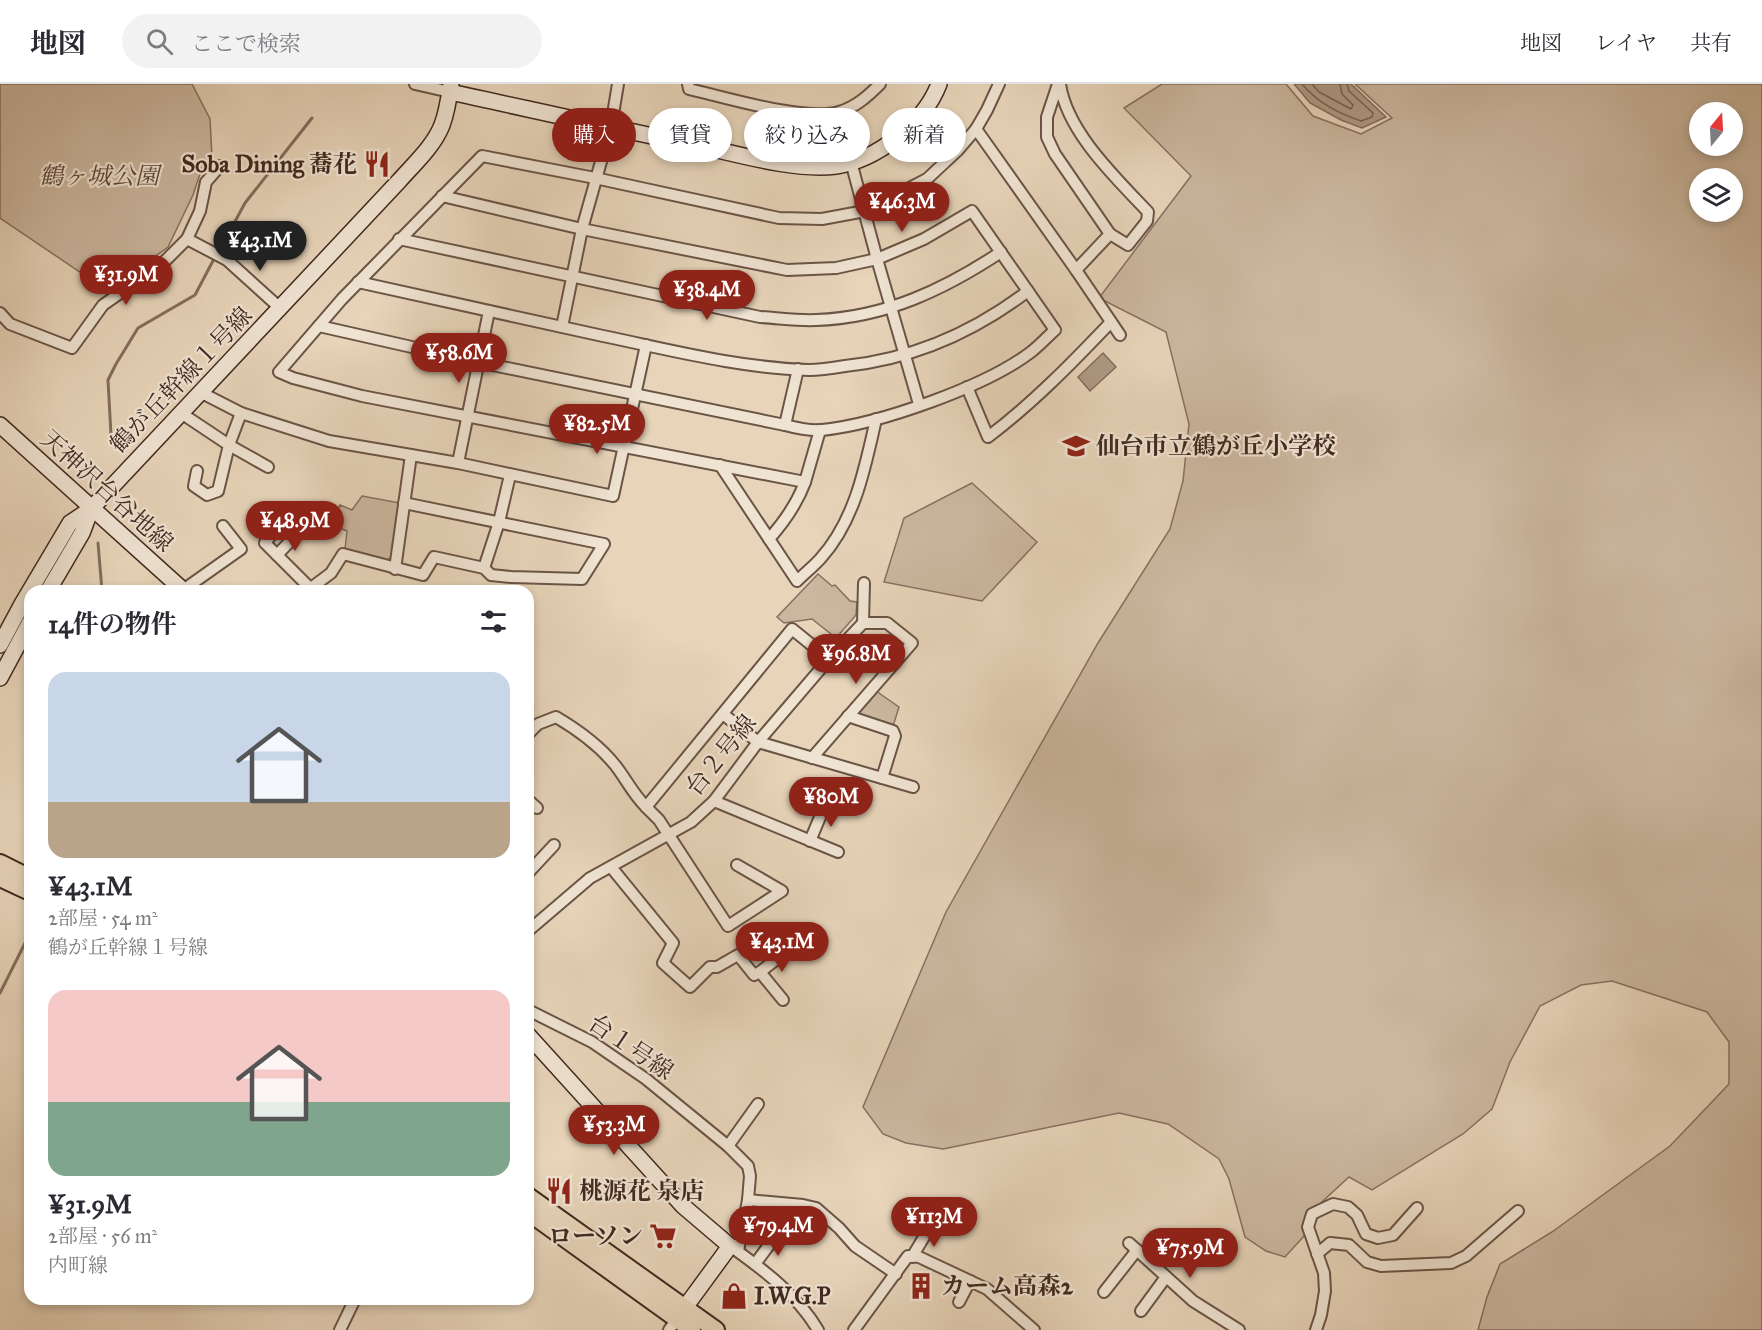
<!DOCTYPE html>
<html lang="ja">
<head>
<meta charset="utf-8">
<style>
  body { margin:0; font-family:"IM FELL Great Primer","Noto Serif JP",serif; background:#f2f2f3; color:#2b2b33; height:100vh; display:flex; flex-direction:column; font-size:22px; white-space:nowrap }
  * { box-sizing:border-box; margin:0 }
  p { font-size:20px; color:#7c7c81 }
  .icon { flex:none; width:33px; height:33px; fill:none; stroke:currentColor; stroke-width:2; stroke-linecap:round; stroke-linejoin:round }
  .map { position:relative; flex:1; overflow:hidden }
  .sheet { position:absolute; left:24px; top:501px; width:510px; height:720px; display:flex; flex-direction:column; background:#fff; border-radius:18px; box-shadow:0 3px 9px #0003 }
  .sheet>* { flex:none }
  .guide { position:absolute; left:552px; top:24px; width:570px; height:54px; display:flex; gap:12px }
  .needle { width:39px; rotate:18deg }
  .fabs { position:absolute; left:1689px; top:18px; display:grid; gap:12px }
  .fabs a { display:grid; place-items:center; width:54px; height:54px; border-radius:50%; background:#fff; box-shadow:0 3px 9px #0003; font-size:30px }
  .price { position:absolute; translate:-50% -51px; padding:0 14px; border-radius:21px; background:#8f2418; color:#fff; font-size:20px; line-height:39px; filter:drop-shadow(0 2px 3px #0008) }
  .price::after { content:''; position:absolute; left:50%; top:36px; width:18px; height:14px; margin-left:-9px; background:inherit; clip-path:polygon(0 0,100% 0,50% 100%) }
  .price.active { background:#222; color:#fff }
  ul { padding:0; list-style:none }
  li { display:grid; align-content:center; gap:12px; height:318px; padding:0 24px }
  li span { display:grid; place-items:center; height:186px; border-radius:18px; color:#555 }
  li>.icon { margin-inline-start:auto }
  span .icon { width:108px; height:108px; fill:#fffc; stroke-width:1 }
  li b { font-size:26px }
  h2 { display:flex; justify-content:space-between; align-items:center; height:72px; padding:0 24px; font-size:26px }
  .pill { padding:0 21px; border-radius:27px; background:#fff; box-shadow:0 3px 9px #0003; font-size:21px; line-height:54px }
  .pill.active { background:#8f2418; color:#fff }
  header { display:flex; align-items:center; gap:36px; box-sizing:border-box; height:84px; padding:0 30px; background:#fff; border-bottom:2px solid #e1e1e2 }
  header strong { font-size:28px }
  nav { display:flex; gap:33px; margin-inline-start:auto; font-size:21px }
  .search { width:420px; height:54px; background:#f2f2f3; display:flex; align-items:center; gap:15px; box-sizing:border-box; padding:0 21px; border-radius:33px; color:#7c7c81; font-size:22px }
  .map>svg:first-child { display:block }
  .green { fill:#cbb79f; stroke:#867060; stroke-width:1.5; fill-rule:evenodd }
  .water { fill:#af9a85; stroke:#836d5d; stroke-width:1.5 }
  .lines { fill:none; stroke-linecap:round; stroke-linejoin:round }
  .shore { stroke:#786252; stroke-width:1.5 }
  .stream { stroke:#836d5d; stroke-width:3 }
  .street-casing { stroke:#6b5446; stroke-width:14 }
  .secondary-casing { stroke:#422920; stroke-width:18 }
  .primary-casing { stroke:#422920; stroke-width:20 }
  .street { stroke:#efe3d2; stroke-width:10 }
  .secondary { stroke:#efe3d2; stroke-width:15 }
  .primary { stroke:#e7d4b9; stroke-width:16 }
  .labels { text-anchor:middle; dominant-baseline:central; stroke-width:4.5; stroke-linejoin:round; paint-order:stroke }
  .poi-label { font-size:24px; font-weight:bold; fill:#422920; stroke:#efe3d2; text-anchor:start }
  .park-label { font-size:24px; font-style:italic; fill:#5d4539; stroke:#efe3d2 }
  .street-label { font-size:24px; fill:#422920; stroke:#efe3d2 }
</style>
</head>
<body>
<header>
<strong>地図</strong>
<div class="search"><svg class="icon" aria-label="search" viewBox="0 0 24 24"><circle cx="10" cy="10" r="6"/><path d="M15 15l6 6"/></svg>ここで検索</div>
<nav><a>地図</a><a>レイヤ</a><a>共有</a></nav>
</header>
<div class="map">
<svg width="1762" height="1246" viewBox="0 0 1762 1246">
  <rect width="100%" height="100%" fill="#e7d4b9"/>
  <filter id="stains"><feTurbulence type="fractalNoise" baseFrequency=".00333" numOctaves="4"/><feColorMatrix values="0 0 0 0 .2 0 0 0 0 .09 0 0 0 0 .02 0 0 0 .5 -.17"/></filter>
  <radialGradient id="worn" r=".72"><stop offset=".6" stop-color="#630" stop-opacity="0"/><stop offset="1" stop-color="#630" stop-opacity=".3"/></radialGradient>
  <g class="green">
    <path d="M 0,0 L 192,0 L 210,35 L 212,73 L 203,81 L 193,111 L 168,163 L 128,192 L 93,197 L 0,134 Z"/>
    <path d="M 1162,0 L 1286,0 L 1313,32 L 1361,50 L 1392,34 L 1355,0 L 1762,0 L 1762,1246 L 1478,1246 L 1487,1213 L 1500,1180 L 1552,1148 L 1670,1062 L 1729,1000 L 1729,958 L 1707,928 L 1612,897 L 1581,901 L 1540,922 L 1510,978 L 1492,1025 L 1463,1050 L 1372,1106 L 1349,1093 L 1310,1129 L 1303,1139 L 1305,1151 L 1285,1173 L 1266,1167 L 1245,1153 L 1229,1095 L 1219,1075 L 1168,1040 L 1119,1029 L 943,1065 L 906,1059 L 883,1050 L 863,1023 L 946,828 L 1098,559 L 1170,445 L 1183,397 L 1189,340 L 1166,248 L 1099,214 L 1191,92 L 1124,24 ZM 1700,28 L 1732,28 L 1732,62 L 1700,62 ZM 1700,94 L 1732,94 L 1732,128 L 1700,128 Z"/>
    <path d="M 972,399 L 1037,458 L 982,517 L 884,498 L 904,434 Z"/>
    <path d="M 362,412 L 400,419 L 392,472 L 386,477 L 345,465 L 347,447 L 329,440 L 340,421 L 352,426 Z"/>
    <path d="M 818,490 L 832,502 L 835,501 L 850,517 L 857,518 L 856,531 L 836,554 L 812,535 L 784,539 L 777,533 Z"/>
    <path d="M 876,607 L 899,623 L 893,642 L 855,631 Z"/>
  </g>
  <g class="water">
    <path d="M 1294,0 L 1351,0 L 1386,33 L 1362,44 L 1341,36 L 1310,19 Z"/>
    <path d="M 1103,269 L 1116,283 L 1090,307 L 1078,293 Z"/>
  </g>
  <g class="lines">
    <g class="shore">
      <path d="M 1302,0 C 1318,19 1338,29 1361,37 L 1372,33 L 1373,29 L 1349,7 L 1347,0"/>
      <path d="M 1312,0 L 1319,8 L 1351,25 L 1353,21 L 1342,10 L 1340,0"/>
    </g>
    <g class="stream">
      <path d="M 219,167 L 245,119 L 312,34"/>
      <path d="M 111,351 L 108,296 L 116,280 L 138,244 L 195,211 L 215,173"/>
      <path d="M 98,459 L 102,507"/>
      <path d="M 0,909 L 30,849"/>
    </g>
    <defs>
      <g id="street">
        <path d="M 415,0 L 450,8"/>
        <path d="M 688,0 L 689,5 C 724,13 806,38 839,28 C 856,23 868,12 880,0"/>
        <path d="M 999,0 L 987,26 L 976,45 L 1076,186"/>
        <path d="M 1058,0 L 1047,33 L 1047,53 L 1055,70 L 1110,150 L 1128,161 L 1147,137 L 1148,128 C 1116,94 1067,48 1060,0"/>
        <path d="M 838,29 L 877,175 L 919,320"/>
        <path d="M 1110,150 L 1076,186 L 1120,251"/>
        <path d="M 187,155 L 227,176 L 280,224"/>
        <path d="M 399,155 L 760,233 C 779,234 798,237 816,236 C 885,234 945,205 1001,168"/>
        <path d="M 358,198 C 439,216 521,234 603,252 C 671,266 739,284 809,286 C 821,286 833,284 845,282 C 913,275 974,248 1028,207"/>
        <path d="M 0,229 L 10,240 L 72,264 L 103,221 L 163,179 L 187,155 L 200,127 L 206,98 L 220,82"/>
        <path d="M 319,242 L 478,278 L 785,341 C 796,344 810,347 822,346 C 879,340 985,303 1031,268 C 1040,261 1047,253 1055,246 L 972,127 L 924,155 L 877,175 L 836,184 L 787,186 L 582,145 L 442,112"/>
        <path d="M 562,243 L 582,145 L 611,42 L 618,0"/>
        <path d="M 967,303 L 988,353 C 1033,319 1072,279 1111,238"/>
        <path d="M 200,308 L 241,329 L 329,357 L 458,379 L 613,412 L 646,261"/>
        <path d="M 181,329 L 229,361 L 218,407 L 207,411 L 194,402 L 197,387"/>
        <path d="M 241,329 L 229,361 L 268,383"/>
        <path d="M 785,341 L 798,285"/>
        <path d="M 820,346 L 805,398 L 362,312 L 293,294 L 279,288 L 342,215 L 482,72 L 595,94 L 779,134 L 822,135 L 865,127 L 927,95 L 958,66 L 976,45"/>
        <path d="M 458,379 L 489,227"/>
        <path d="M 720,381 L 797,497 C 805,489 814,482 821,474 C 855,436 865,384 876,335"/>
        <path d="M 270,436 L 269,443 L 273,449 L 265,459 L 310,504"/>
        <path d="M 769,455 C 785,437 797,420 805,398"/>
        <path d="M 277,471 L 299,448"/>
        <path d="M 484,484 L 499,438 L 510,391"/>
        <path d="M 395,485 L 411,371"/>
        <path d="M 183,506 L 241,465 L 223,442"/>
        <path d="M 307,507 L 331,489 L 343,470 L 423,491 L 434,473 L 484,484 L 491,491 L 511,493 L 582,495 L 604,460 L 404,419"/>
        <path d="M 723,630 L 758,658 L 913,703"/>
        <path d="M 848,632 L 893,647 L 895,652 L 882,694"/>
        <path d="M 528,650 L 538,640 L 556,633 C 578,646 599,661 615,681 C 626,695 633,710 646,723"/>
        <path d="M 812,674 L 912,559 L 887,539 L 863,539"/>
        <path d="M 528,716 L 537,724"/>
        <path d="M 714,717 L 838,768"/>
        <path d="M 810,757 L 825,721"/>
        <path d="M 737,781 L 782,807 L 728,842 L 659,736 L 646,723 L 792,545 L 829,575"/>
        <path d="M 611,783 L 673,859 L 663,879 L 690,903 L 710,883 L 717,883 L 738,871 L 754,891 L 760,888 L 783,916"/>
        <path d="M 528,789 L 554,761"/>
        <path d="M 528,847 L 590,794 L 691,738 L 714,717 L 758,658 L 829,575 L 863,539 L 864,499"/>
        <path d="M 760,888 L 787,867"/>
        <path d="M 528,926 L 592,958 L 646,995 L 728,1062 L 748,1082 L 750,1092 L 748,1116 L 738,1167"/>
        <path d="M 728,1062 L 758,1020"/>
        <path d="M 748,1116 L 803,1121 L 816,1124 L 839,1144 L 855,1162 L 896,1190"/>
        <path d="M 1129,1159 L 1193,1217 L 1239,1246"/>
        <path d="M 733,1164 C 765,1187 798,1212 818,1246"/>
        <path d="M 1317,1170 L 1330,1159 L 1349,1161 L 1367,1178 L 1381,1182 L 1451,1179 L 1466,1172 L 1518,1127"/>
        <path d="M 912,1173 L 927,1148"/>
        <path d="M 755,1180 L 778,1149"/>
        <path d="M 1104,1208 L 1137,1166"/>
        <path d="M 959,1218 L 970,1197"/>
        <path d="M 1141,1227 L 1166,1193"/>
        <path d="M 340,1246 L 355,1215"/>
        <path d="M 669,1246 L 676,1236"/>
        <path d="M 854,1246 L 908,1172 L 919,1173 L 987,1205 L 1034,1246"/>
        <path d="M 1316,1246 L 1321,1231 L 1325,1207 L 1324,1189 L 1308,1143 L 1312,1130 L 1333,1120 L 1348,1123 L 1357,1131 L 1366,1150 L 1378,1154 L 1393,1151 L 1417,1124"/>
      </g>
      <g id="secondary">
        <path d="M 450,8 C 533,26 617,45 700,62 C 741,71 795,87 836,82 C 877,76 924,39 939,0"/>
        <path d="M 0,341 L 184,507"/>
        <path d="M 48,507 L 82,449 L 91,425"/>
        <path d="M 0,561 L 22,520 L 70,439 L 91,425 L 399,97 C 413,81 434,62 442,41 C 447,28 449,14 451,0"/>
        <path d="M 0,594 L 30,538"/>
        <path d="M 528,951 L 683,1122 L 730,1162 L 678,1233"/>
      </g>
      <g id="primary">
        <path d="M 0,779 L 30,794"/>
        <path d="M 0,794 L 30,808"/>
        <path d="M 528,1112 L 716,1246"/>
        <path d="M 528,1128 L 692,1246"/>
      </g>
    </defs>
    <use href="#street" class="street-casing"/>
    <use href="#secondary" class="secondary-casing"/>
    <use href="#primary" class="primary-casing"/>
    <use href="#street" class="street"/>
    <use href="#secondary" class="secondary"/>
    <use href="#primary" class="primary"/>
  </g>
  <defs>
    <symbol id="restaurant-bare" viewBox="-9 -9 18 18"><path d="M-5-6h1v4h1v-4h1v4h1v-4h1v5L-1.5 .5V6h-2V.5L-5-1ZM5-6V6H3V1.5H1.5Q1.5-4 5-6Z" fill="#8f2418" stroke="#efe3d2" stroke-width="2.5" paint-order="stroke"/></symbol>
    <symbol id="school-bare" viewBox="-9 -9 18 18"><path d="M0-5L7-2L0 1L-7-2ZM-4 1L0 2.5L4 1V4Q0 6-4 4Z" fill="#8f2418" stroke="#efe3d2" stroke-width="2.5" paint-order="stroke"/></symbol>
    <symbol id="supermarket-bare" viewBox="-9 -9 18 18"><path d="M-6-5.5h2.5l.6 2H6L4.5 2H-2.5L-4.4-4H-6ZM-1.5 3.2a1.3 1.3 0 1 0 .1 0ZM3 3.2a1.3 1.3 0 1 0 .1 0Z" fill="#8f2418" stroke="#efe3d2" stroke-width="2.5" paint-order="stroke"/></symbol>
    <symbol id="building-bare" viewBox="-9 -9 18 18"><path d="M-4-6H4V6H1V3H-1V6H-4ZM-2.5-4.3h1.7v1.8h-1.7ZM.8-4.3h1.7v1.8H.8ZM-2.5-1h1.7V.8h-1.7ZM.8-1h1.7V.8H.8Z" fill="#8f2418" stroke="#efe3d2" stroke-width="2.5" paint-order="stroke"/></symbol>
    <symbol id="shop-bare" viewBox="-9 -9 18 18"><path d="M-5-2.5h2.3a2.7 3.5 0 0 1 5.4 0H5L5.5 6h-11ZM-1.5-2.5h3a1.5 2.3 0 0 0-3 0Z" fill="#8f2418" stroke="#efe3d2" stroke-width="2.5" paint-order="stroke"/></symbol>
  </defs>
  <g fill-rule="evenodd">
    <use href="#restaurant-bare" x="358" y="61" width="38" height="38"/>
    <use href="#school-bare" x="1057" y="343" width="38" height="38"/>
    <use href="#restaurant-bare" x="540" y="1088" width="38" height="38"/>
    <use href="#supermarket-bare" x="644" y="1133" width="38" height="38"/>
    <use href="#building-bare" x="902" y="1183" width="38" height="38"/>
    <use href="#shop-bare" x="715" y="1193" width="38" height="38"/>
  </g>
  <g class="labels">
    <g class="poi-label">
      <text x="357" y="80" text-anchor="end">Soba Dining 蕎花</text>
      <text x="1096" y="362">仙台市立鶴が丘小学校</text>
      <text x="579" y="1107">桃源花 泉店</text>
      <text x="643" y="1152" text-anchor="end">ローソン</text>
      <text x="941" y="1202">カーム高森2</text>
      <text x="754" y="1212">I.W.G.P</text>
    </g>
    <g class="park-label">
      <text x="99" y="92">鶴ヶ城公園</text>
    </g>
    <g class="street-label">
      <text transform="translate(181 296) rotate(-46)">鶴が丘幹線１号線</text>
      <text transform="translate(107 407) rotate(42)">天神沢台谷地線</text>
      <text transform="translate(721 671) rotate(-51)">台２号線</text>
      <text transform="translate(631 963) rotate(34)">台１号線</text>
    </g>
  </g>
  <rect width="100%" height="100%" filter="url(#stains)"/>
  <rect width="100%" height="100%" fill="url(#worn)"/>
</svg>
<div class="fabs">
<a><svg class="needle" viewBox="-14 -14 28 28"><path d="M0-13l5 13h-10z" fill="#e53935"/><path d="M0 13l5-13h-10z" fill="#7c7c81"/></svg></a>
<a><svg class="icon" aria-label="layers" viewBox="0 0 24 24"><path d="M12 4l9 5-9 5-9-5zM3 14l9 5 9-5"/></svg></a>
</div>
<b class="price" style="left:902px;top:149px">¥46.3M</b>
<b class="price active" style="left:260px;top:188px">¥43.1M</b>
<b class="price" style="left:126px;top:222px">¥31.9M</b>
<b class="price" style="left:707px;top:237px">¥38.4M</b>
<b class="price" style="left:459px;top:300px">¥58.6M</b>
<b class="price" style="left:597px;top:371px">¥82.5M</b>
<b class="price" style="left:295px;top:468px">¥48.9M</b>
<b class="price" style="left:856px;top:601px">¥96.8M</b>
<b class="price" style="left:831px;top:744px">¥80M</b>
<b class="price" style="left:782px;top:889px">¥43.1M</b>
<b class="price" style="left:614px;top:1072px">¥53.3M</b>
<b class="price" style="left:934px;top:1164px">¥113M</b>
<b class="price" style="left:778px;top:1173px">¥79.4M</b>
<b class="price" style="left:1190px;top:1195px">¥75.9M</b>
<div class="guide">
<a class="pill active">購入</a>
<a class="pill">賃貸</a>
<a class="pill">絞り込み</a>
<a class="pill">新着</a>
</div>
<section class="sheet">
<h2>14件の物件<svg class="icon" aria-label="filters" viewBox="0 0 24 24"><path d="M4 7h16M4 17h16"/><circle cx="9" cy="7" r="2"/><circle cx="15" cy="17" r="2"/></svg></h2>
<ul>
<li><span style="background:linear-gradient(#c9d6e8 70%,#b9a48a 0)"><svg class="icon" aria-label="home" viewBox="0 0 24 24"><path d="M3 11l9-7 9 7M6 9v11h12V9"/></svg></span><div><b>¥43.1M</b><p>2部屋 · 54 m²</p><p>鶴が丘幹線１号線</p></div></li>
<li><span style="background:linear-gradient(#f6c9c9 60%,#7fa58c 0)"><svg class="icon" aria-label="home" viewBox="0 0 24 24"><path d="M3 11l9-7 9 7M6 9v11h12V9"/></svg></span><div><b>¥31.9M</b><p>2部屋 · 56 m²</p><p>内町線</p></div></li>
</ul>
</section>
</div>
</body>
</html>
